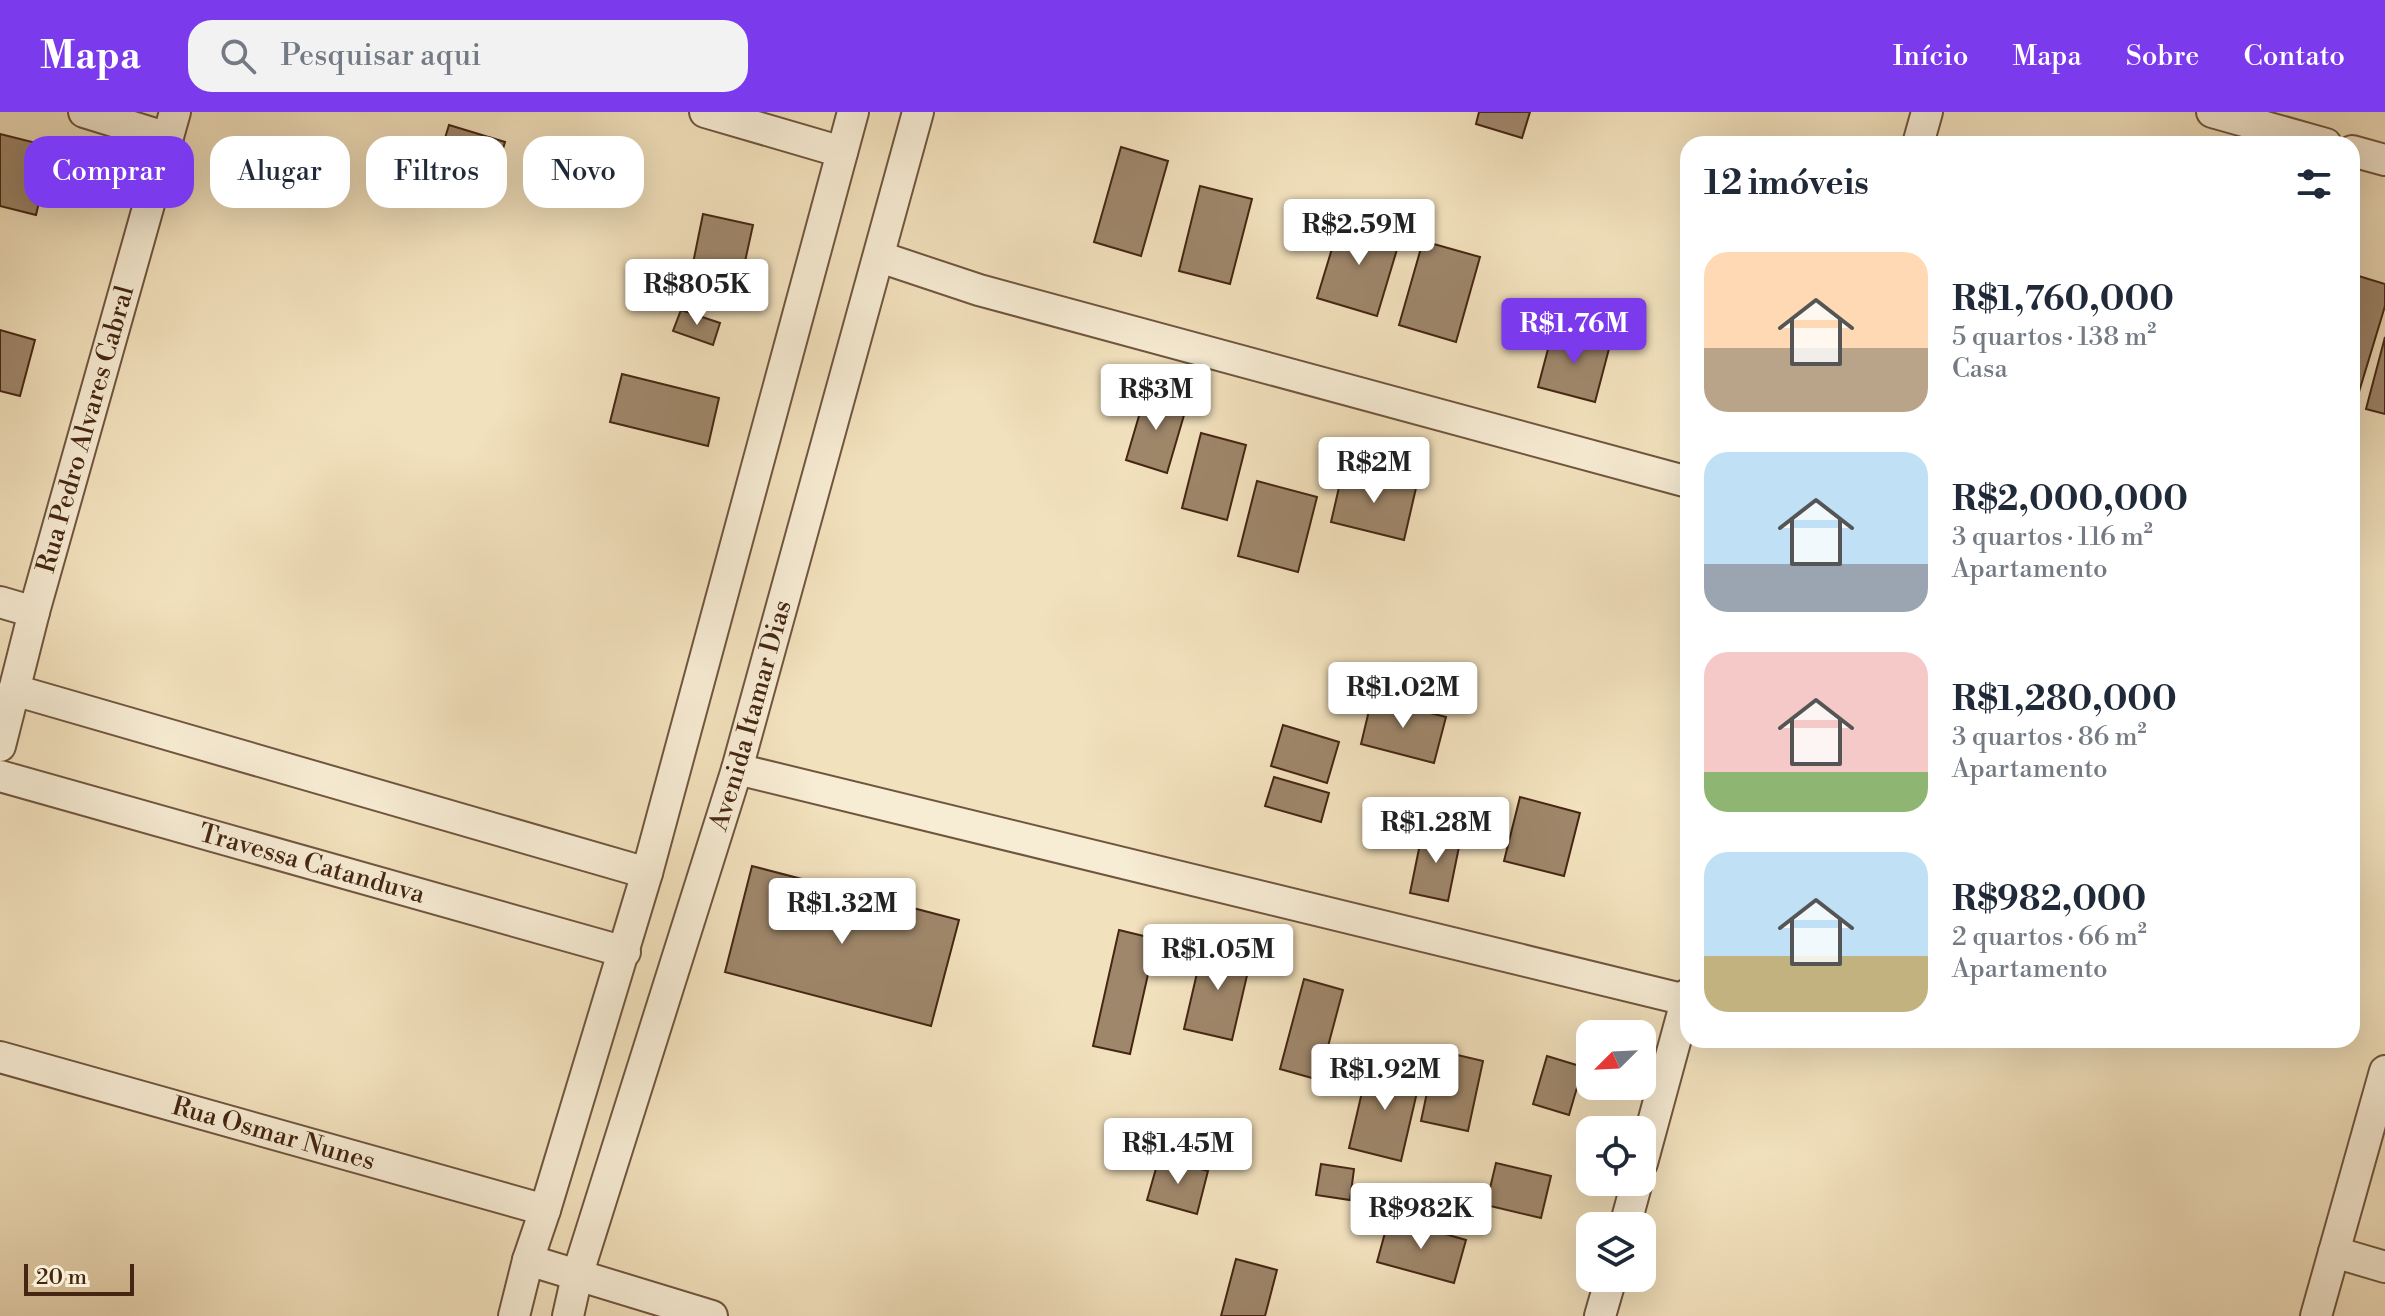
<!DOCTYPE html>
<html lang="pt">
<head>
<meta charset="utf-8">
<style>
  body { margin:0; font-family:"Libre Bodoni",serif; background:#f2f2f3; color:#1f2937; height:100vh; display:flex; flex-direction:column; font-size:30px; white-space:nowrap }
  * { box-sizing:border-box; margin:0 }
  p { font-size:26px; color:#747a83 }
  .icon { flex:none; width:44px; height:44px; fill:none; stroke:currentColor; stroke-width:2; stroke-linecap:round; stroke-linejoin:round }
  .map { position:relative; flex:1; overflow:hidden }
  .sheet { position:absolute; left:1680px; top:24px; width:680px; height:912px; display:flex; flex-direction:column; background:#fff; border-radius:24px; box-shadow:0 8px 32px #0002 }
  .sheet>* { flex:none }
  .guide { position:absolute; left:24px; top:24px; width:760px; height:72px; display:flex; gap:16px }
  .needle { width:52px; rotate:246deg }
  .tools { position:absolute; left:1576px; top:908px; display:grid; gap:16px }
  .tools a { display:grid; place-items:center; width:80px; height:80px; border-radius:16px; background:#fff; box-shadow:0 8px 32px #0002; font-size:40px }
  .scale { position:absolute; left:24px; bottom:20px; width:110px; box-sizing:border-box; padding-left:8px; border:4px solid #452613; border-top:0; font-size:22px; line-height:28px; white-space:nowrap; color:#452613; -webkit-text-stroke:6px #f7ecd4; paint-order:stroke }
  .price { position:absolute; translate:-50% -68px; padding:0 18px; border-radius:8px; background:#fff; color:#222; font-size:26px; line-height:52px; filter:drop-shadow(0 2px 4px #0008) }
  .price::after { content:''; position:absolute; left:50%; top:48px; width:24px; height:18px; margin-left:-12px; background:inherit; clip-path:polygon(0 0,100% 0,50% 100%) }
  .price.active { background:#7c3aed; color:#fff }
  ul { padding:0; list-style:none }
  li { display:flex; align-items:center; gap:24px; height:200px; padding:0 24px }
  li span { display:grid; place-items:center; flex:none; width:224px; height:160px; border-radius:24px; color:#555 }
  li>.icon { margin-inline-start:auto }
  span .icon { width:96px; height:96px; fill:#fffc; stroke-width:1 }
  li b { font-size:34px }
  h2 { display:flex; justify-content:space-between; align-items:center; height:96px; padding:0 24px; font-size:34px }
  .tag { padding:0 28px; border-radius:24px; background:#fff; box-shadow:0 8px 32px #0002; font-size:28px; line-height:72px }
  .tag.active { background:#7c3aed; color:#fff }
  header { display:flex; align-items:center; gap:48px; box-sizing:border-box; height:112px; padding:0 40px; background:#7c3aed; color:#fff }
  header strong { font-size:38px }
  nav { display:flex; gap:44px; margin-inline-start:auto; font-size:28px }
  .search { width:560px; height:72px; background:#f2f2f3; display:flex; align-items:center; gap:20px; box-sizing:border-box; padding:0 28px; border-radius:24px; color:#747a83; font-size:30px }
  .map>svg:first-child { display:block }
  .building { fill:#9f876b; stroke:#452613; stroke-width:2 }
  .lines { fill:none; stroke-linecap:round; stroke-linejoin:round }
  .minor-casing { stroke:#70553e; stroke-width:34 }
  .minor { stroke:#f7ecd4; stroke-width:30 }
  .labels { text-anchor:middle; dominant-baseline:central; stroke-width:6; stroke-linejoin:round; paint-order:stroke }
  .street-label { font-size:26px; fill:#452613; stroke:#f7ecd4 }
</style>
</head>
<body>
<header>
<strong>Mapa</strong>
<div class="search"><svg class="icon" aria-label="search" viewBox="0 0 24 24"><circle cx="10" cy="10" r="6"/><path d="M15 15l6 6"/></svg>Pesquisar aqui</div>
<nav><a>Início</a><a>Mapa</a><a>Sobre</a><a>Contato</a></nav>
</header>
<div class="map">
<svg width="2385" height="1204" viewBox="0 0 2385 1204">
  <rect width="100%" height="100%" fill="#f2e1bd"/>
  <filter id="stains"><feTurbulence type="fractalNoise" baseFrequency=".0025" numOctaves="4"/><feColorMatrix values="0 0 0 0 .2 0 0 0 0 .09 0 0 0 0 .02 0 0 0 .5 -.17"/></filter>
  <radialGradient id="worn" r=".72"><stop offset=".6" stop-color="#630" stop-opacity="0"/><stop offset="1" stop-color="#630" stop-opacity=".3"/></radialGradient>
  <g class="building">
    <path d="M 1479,0 L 1530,0 L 1522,26 L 1476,12 Z"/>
    <path d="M 449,13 L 505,30 L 487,91 L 430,75 Z"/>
    <path d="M 0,22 L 52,35 L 36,103 L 0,94 Z"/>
    <path d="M 1121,35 L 1168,49 L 1141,144 L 1094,130 Z"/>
    <path d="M 1200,74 L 1252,87 L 1230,172 L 1179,159 Z"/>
    <path d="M 703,102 L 753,113 L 739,177 L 690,166 Z"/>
    <path d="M 1341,107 L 1401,124 L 1377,204 L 1317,186 Z"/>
    <path d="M 1423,129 L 1480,145 L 1456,230 L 1399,213 Z"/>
    <path d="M 2352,162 L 2385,172 L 2385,194 L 2352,303 Z"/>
    <path d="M 681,198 L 720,211 L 713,233 L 673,219 Z"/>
    <path d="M 0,218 L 35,228 L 20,284 L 0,279 Z"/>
    <path d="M 1553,218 L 1610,233 L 1595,290 L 1538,275 Z"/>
    <path d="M 2385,225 L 2385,302 L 2366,297 Z"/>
    <path d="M 622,262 L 719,286 L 708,334 L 610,310 Z"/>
    <path d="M 1146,280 L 1187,293 L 1167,361 L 1126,348 Z"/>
    <path d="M 1201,321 L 1246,333 L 1227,408 L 1182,396 Z"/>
    <path d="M 1343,358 L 1416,376 L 1404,428 L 1331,410 Z"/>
    <path d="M 1257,369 L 1317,385 L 1298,460 L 1238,444 Z"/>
    <path d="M 1372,586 L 1446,605 L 1434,651 L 1361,632 Z"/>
    <path d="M 1283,613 L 1339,630 L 1327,671 L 1271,654 Z"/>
    <path d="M 1274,665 L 1329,681 L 1321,710 L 1265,694 Z"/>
    <path d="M 1520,685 L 1580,701 L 1564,764 L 1504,749 Z"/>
    <path d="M 1423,717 L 1461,725 L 1448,789 L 1410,781 Z"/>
    <path d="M 752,754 L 959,808 L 931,914 L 725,860 Z"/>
    <path d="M 1119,818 L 1156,827 L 1130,942 L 1093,934 Z"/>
    <path d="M 1204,831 L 1252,842 L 1232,928 L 1184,917 Z"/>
    <path d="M 1304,867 L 1343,878 L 1319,968 L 1280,957 Z"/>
    <path d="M 1436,938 L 1483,949 L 1468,1019 L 1421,1009 Z"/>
    <path d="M 1547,944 L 1583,955 L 1569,1003 L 1533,992 Z"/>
    <path d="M 1369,950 L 1421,963 L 1401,1049 L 1349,1036 Z"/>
    <path d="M 1159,1046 L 1208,1059 L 1197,1102 L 1147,1088 Z"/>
    <path d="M 1496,1051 L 1551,1064 L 1541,1106 L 1486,1093 Z"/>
    <path d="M 1321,1052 L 1354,1057 L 1350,1088 L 1316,1083 Z"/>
    <path d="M 1389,1106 L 1466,1128 L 1454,1171 L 1377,1150 Z"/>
    <path d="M 1236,1147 L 1277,1158 L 1265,1204 L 1221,1204 Z"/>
  </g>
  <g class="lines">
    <defs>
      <g id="minor">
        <path d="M 84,0 L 168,26"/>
        <path d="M 705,0 L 842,40"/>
        <path d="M 2212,0 L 2326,32"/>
        <path d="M 1918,32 L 1927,0"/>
        <path d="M 2352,39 L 2385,48"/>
        <path d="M 880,145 L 979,178 L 1688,370"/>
        <path d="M 0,490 L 34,500"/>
        <path d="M 14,578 L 647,761"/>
        <path id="s1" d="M 0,634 L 34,500 L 175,0"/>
        <path d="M 737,657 L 1686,888"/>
        <path id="s2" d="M 0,664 L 625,840"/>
        <path id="s3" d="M 0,945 L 545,1098"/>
        <path d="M 1642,1051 L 1688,882"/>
        <path d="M 1625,1114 L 1637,1070"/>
        <path d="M 2334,1140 L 2385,1155"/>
        <path d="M 528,1148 L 712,1204"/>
        <path d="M 514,1204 L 528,1148 L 545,1098 L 647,761 L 853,0"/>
        <path id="s4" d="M 568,1204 L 577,1164 L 737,657 L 918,0"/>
        <path d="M 1600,1204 L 1611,1166"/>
        <path d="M 2316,1204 L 2385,959"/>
      </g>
    </defs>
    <use href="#minor" class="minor-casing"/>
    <use href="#minor" class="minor"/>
  </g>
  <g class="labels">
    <g class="street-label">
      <text stroke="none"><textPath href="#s1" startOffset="328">Rua Pedro Alvares Cabral</textPath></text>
      <text stroke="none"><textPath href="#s4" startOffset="628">Avenida Itamar Dias</textPath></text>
      <text stroke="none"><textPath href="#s2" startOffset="324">Travessa Catanduva</textPath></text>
      <text stroke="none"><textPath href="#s3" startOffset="284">Rua Osmar Nunes</textPath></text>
    </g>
  </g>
  <rect width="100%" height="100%" filter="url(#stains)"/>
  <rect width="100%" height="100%" fill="url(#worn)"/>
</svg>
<div class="tools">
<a><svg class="needle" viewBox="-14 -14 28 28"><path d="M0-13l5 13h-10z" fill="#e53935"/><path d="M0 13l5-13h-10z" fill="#747a83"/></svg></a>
<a><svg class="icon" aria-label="locate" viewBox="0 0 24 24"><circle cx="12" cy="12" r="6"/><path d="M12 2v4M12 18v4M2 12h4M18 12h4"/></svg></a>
<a><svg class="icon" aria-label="layers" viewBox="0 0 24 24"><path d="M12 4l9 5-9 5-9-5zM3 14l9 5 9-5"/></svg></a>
</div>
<div class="scale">20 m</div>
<b class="price" style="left:1359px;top:155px">R$2.59M</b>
<b class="price" style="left:697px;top:215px">R$805K</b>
<b class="price active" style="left:1574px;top:254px">R$1.76M</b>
<b class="price" style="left:1156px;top:320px">R$3M</b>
<b class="price" style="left:1374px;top:393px">R$2M</b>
<b class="price" style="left:1403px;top:618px">R$1.02M</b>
<b class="price" style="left:1436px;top:753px">R$1.28M</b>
<b class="price" style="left:842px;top:834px">R$1.32M</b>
<b class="price" style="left:1218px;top:880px">R$1.05M</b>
<b class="price" style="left:1385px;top:1000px">R$1.92M</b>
<b class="price" style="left:1178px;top:1074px">R$1.45M</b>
<b class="price" style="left:1421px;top:1139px">R$982K</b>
<div class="guide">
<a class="tag active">Comprar</a>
<a class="tag">Alugar</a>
<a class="tag">Filtros</a>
<a class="tag">Novo</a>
</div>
<section class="sheet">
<h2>12 imóveis<svg class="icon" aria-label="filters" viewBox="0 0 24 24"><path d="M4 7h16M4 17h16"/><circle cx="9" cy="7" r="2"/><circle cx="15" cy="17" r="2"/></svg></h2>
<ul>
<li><span style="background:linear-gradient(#ffd9b3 60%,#b9a48a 0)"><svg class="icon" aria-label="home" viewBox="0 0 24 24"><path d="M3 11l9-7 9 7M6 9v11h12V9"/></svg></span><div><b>R$1,760,000</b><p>5 quartos · 138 m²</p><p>Casa</p></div></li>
<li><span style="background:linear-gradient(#bfe0f5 70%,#9aa5b1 0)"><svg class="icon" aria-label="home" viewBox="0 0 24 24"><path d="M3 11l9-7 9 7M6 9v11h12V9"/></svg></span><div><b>R$2,000,000</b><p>3 quartos · 116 m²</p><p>Apartamento</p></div></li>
<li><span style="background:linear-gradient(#f6c9c9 75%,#8fb573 0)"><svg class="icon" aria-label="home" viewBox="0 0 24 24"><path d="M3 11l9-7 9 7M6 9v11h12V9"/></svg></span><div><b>R$1,280,000</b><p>3 quartos · 86 m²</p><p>Apartamento</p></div></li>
<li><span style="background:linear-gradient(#bfe0f5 65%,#c2b280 0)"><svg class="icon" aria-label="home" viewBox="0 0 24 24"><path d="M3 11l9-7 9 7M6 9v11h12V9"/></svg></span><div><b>R$982,000</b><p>2 quartos · 66 m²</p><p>Apartamento</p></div></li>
</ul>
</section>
</div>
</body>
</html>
